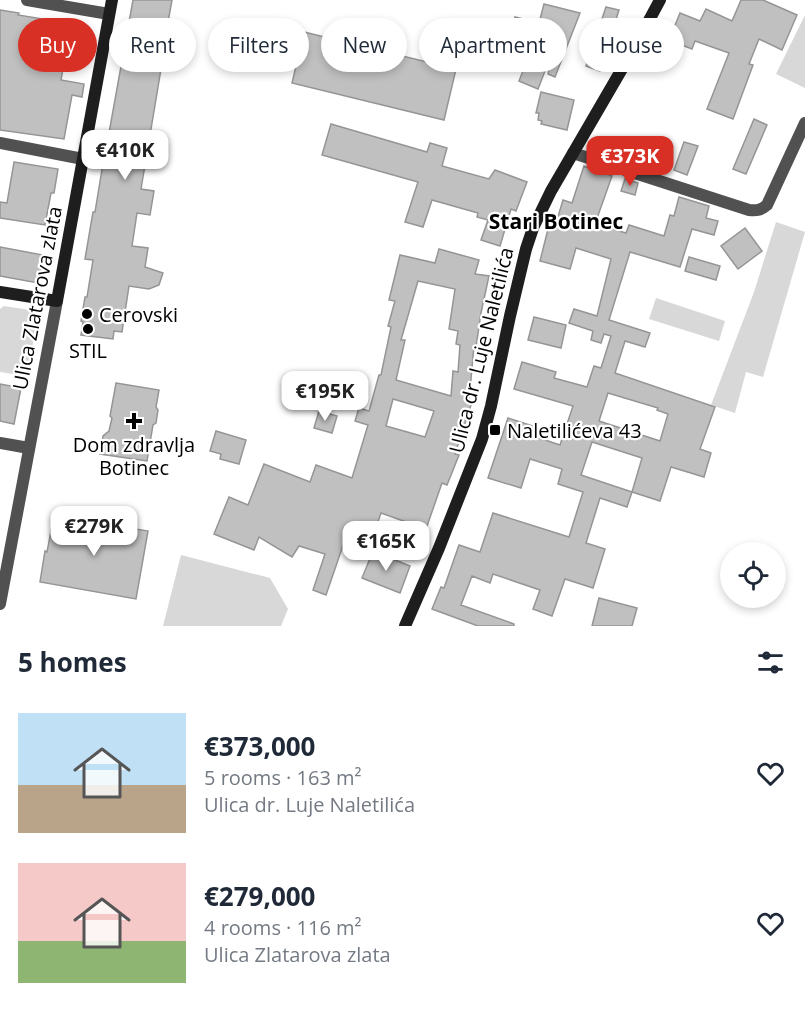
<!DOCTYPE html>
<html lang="en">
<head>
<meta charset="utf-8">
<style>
  body { margin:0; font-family:"Open Sans",sans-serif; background:#f2f2f3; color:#1f2937; height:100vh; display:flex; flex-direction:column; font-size:22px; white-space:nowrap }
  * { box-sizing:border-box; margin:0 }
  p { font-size:20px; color:#747a83 }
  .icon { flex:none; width:33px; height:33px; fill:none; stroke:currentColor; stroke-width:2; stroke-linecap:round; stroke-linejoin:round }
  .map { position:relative; height:626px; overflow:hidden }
  .drawer { display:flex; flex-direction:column; background:#fff; flex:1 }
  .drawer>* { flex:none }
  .guide { position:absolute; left:18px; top:18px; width:770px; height:54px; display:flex; gap:12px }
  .controls { position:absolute; left:720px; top:542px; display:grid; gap:12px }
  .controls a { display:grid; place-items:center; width:66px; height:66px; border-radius:50%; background:#fff; box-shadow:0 3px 9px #0003; font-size:30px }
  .price { position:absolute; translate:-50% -51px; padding:0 14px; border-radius:12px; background:#fff; color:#222; font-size:20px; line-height:39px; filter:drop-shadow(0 2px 3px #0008) }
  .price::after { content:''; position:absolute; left:50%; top:36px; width:18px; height:14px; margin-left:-9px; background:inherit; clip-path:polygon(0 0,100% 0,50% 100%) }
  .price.active { background:#d93025; color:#fff }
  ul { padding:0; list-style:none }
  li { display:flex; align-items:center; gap:18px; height:150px; padding:0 18px }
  li span { display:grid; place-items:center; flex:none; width:168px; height:120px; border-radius:0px; color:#555 }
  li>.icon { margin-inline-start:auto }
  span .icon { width:72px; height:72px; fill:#fffc; stroke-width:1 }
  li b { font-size:26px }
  h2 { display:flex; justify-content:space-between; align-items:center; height:72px; padding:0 18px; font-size:26px }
  .tag { padding:0 21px; border-radius:27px; background:#fff; box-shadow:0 3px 9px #0003; font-size:21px; line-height:54px }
  .tag.active { background:#d93025; color:#fff }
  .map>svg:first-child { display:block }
  .green { fill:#d8d8d8 }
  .building { fill:#c0c0c0; stroke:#959595; stroke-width:1.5; fill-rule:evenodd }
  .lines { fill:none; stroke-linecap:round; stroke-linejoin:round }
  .street { stroke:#515151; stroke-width:12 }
  .secondary { stroke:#1e1e1e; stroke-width:12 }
  .poi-dot { fill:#000; stroke:#fff; stroke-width:2 }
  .labels { text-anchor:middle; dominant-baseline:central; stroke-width:4.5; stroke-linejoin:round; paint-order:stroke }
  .street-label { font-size:20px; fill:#000; stroke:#fff }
  .poi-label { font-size:20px; fill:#000; stroke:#fff; text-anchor:start }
  .neighbourhood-label { font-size:21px; font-weight:bold; fill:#000; stroke:#fff }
</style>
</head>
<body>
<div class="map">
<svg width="805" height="626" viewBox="0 0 805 626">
  <rect width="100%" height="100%" fill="#fff"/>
  <g class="green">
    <path d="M 805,15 L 805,88 L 776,74 Z"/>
    <path d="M 776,222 L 805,232 L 763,377 L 746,372 L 735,413 L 711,405 L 754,292 Z"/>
    <path d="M 656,298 L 725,321 L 719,341 L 649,319 Z"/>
    <path d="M 4,306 L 30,310 L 39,315 L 26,376 L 0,372 L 0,309 Z"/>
    <path d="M 181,555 L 270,578 L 288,609 L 281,626 L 163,626 Z"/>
  </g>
  <g class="building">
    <path d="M 133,0 L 172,0 L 167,28 L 154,26 L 147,60 L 162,63 L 141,189 L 154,191 L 150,215 L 137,213 L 132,246 L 148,248 L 145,267 L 163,273 L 159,285 L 149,289 L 129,286 L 122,332 L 114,331 L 113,339 L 81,335 L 83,322 L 81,321 L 85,297 L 87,297 L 93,260 L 85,259 L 93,212 L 95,212 L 108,133 L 109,133 Z"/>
    <path d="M 741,0 L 763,0 L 797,15 L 782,50 L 759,39 L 749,64 L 753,65 L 733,119 L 707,109 L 729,53 L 695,41 L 692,49 L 669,40 L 680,13 L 700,21 L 706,9 L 732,21 Z"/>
    <path d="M 544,4 L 580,13 L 555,77 L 548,74 L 554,44 L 525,37 L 518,65 L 496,60 L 500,44 L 508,46 L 515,17 L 539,23 Z"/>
    <path d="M 606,7 L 619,10 L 600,71 L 586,66 Z"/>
    <path d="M 0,10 L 19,13 L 18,15 L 86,26 L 82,48 L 67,46 L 61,80 L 84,84 L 82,97 L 72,95 L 64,139 L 0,130 Z"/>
    <path d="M 304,32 L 456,69 L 444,120 L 292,83 Z"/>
    <path d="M 526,63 L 545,71 L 538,89 L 519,81 Z"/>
    <path d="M 541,92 L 574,100 L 567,130 L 541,124 L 542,121 L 538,120 L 539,113 L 536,113 Z"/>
    <path d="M 754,119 L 767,125 L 746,174 L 733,169 Z"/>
    <path d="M 331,124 L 427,152 L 430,143 L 447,148 L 442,166 L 489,179 L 495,170 L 527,182 L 516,211 L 511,209 L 500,246 L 481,240 L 488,220 L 477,217 L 478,213 L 432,200 L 423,227 L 405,222 L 418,182 L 322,155 Z"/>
    <path d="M 684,142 L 698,146 L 687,175 L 674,170 Z"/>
    <path d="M 14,162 L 58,169 L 54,193 L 51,193 L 45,225 L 0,218 L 0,202 L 7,203 Z"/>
    <path d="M 584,166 L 612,176 L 595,224 L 626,233 L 629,225 L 664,236 L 670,215 L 674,216 L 679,197 L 709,206 L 706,218 L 718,221 L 714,235 L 692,229 L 680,267 L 630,252 L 609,320 L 650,333 L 645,347 L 625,341 L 615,373 L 715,407 L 700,449 L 711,453 L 704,477 L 671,467 L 660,501 L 632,492 L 642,458 L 592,442 L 581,475 L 632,492 L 627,507 L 600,498 L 586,543 L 605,549 L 593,588 L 565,579 L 552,616 L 533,609 L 540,590 L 493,574 L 490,583 L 472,576 L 461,605 L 514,624 L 514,626 L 478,626 L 432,609 L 441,587 L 444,588 L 459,545 L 480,552 L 493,513 L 569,537 L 583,492 L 558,484 L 562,469 L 530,459 L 521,488 L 488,478 L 508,418 L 539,428 L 536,437 L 560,445 L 573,406 L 514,389 L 522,362 L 556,372 L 554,378 L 587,387 L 594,366 L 601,368 L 611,336 L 604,334 L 601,343 L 591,340 L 593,331 L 569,323 L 574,309 L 597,316 L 611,259 L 576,248 L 570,269 L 540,261 L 548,229 L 554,230 L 563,200 L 572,203 ZM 608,393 L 658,408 L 657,410 L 668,414 L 660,441 L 599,421 Z"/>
    <path d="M 625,179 L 638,183 L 635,195 L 621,191 Z"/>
    <path d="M 745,228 L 762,251 L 738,269 L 721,246 Z"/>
    <path d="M 0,247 L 43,255 L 38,283 L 0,276 Z"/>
    <path d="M 439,249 L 479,260 L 475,274 L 489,276 L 481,313 L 476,347 L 474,346 L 469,401 L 472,402 L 455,454 L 459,455 L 447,485 L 442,483 L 426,529 L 381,513 L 372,539 L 348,531 L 326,595 L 313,590 L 325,554 L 299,546 L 292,557 L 259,537 L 254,550 L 214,534 L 229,497 L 248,505 L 264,464 L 310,482 L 316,465 L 352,478 L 368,425 L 355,421 L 359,408 L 369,411 L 379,375 L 381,375 L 391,327 L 388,326 L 395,301 L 389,300 L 400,255 L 435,263 ZM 418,281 L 455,289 L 449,329 L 458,331 L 456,344 L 460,345 L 458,372 L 453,371 L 451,396 L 396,380 L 405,340 L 401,340 ZM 393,399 L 434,411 L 425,437 L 386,426 Z"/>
    <path d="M 689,257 L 720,266 L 716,280 L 685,271 Z"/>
    <path d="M 534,317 L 566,325 L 561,348 L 528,340 Z"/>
    <path d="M 116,383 L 159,390 L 156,407 L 158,410 L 156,423 L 153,425 L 147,461 L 100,454 L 103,436 L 109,431 L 112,418 L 110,416 Z"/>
    <path d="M 0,384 L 21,388 L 14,424 L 0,421 Z"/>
    <path d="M 319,411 L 337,416 L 332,433 L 314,428 Z"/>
    <path d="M 216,431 L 246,440 L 239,464 L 220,459 L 221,454 L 210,451 Z"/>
    <path d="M 54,515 L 148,531 L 136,599 L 40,582 L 45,551 L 47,552 Z"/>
    <path d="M 373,551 L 410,566 L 400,593 L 362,578 Z"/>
    <path d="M 599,598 L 637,608 L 632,626 L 592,626 Z"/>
  </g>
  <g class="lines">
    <g class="street">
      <path d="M 27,0 L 109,14"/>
      <path d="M 0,143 L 83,159"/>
      <path d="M 573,153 L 749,210 C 757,211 761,210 767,205 L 805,123"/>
      <path d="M 0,443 L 29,448"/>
      <path d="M 0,604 L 57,301"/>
    </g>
    <g class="secondary">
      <path d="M 0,292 L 57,301 L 112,0"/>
      <path d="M 405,626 L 439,548 L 482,439 L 491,406 L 510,316 L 526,249 L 533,228 L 551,191 L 633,50 L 660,0"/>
    </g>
  </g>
  <g class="poi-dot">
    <circle cx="87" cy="314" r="6"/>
    <circle cx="88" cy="329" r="6"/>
    <path d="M131 412h6v6h6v6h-6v6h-6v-6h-6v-6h6z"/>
    <rect x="489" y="424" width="12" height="12" rx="3"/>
  </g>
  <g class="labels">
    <g class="street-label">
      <text transform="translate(37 298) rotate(-79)">Ulica Zlatarova zlata</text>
      <text transform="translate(481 350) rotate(-76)">Ulica dr. Luje Naletilića</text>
    </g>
    <g class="poi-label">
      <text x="99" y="314">Cerovski</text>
      <text x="88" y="350" text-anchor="middle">STIL</text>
      <text x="507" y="430">Naletilićeva 43</text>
      <text x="134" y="444" text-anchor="middle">Dom zdravlja<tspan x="134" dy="23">Botinec</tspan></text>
    </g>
    <g class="neighbourhood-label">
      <text x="556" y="221">Stari Botinec</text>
    </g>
  </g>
</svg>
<div class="controls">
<a><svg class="icon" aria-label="locate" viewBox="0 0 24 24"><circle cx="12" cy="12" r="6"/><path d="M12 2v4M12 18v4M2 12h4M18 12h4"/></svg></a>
</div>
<b class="price" style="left:125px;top:181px">€410K</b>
<b class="price active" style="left:630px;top:187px">€373K</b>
<b class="price" style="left:325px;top:422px">€195K</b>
<b class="price" style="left:94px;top:557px">€279K</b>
<b class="price" style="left:386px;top:572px">€165K</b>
<div class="guide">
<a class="tag active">Buy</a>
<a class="tag">Rent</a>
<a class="tag">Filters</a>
<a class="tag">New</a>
<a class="tag">Apartment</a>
<a class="tag">House</a>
</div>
</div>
<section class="drawer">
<h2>5 homes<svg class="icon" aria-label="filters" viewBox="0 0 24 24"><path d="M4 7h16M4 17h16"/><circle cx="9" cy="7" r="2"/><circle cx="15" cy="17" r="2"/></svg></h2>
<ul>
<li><span style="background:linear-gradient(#bfe0f5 60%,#b9a48a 0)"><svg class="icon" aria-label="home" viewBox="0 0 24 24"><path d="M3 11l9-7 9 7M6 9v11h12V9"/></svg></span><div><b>€373,000</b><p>5 rooms · 163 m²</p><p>Ulica dr. Luje Naletilića</p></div><svg class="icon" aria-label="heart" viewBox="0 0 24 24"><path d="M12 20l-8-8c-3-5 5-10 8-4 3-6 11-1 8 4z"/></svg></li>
<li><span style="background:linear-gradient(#f6c9c9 65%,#8fb573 0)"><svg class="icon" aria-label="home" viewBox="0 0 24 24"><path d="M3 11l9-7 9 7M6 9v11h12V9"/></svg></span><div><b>€279,000</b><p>4 rooms · 116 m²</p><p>Ulica Zlatarova zlata</p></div><svg class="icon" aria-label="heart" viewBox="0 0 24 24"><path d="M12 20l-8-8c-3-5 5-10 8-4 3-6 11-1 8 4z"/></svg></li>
</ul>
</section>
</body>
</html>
